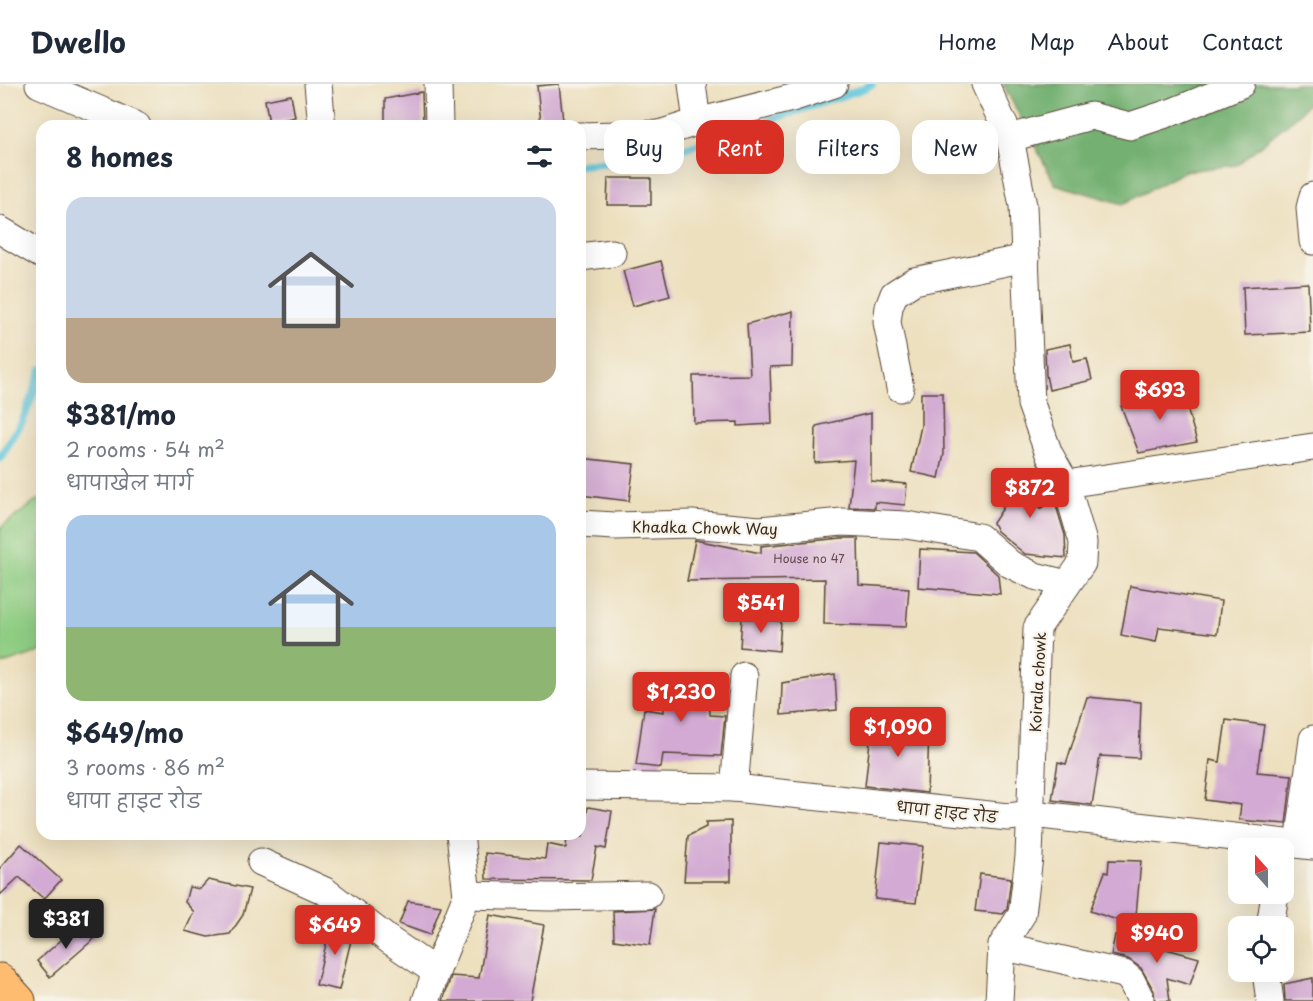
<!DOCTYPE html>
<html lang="en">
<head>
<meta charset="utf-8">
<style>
  body { margin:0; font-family:"Playpen Sans","Playpen Sans Deva",sans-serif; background:#f6f6f7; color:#1f2937; height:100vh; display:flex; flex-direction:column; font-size:22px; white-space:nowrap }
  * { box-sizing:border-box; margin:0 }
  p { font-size:20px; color:#747a83 }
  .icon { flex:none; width:33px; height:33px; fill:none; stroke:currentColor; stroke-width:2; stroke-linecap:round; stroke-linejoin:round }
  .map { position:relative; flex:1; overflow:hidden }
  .side { position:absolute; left:36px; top:36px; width:550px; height:720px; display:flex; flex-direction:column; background:#fff; border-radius:18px; box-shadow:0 6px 24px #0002 }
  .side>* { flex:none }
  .banner { position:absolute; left:604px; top:36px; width:570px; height:54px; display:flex; gap:12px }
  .needle { width:39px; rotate:339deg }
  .tools { position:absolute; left:1228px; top:754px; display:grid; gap:12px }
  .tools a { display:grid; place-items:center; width:66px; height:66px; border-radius:12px; background:#fff; box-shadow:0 6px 24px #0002; font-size:30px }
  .price { position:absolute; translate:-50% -51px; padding:0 14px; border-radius:6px; background:#d93025; color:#fff; font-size:20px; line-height:39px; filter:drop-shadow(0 2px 3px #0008) }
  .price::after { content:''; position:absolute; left:50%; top:36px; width:18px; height:14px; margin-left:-9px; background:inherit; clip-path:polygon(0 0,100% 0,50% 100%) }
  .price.active { background:#222; color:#fff }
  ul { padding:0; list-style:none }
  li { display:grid; align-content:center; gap:12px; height:318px; padding:0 30px }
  li span { display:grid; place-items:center; height:186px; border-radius:18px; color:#555 }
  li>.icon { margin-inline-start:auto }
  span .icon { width:108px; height:108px; fill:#fffc; stroke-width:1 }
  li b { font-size:26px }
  h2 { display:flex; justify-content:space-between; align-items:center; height:72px; padding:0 30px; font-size:26px }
  .pill { padding:0 21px; border-radius:18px; background:#fff; box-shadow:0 6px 24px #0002; font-size:21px; line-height:54px }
  .pill.active { background:#d93025; color:#fff }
  header { display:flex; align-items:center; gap:36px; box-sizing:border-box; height:84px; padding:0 30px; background:#fff; border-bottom:2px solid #e0e1e3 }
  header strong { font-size:28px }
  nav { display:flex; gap:33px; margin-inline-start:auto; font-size:21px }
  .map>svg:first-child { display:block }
  .green { fill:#8fcd83; stroke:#657c50; stroke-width:1.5 }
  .forest { fill:#73b071; stroke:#576d48; stroke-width:1.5 }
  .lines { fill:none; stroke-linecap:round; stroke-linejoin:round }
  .stream { stroke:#5fc6dc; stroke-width:8 }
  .building { fill:#d3aad3 }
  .street-casing { stroke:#564536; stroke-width:29 }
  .primary-casing { stroke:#564536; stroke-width:35 }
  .street { stroke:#fff; stroke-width:27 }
  .primary { stroke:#fdbc6f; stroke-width:33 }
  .labels { text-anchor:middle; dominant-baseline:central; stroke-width:4.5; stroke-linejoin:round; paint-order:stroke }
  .number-label { font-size:12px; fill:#614a4b }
  .street-label { font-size:15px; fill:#3b2a1e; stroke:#f7f3e8 }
</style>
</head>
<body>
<header>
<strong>Dwello</strong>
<nav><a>Home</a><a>Map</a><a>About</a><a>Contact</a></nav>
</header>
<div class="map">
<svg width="1313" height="917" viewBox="0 0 1313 917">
  <rect width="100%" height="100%" fill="#f7f3e8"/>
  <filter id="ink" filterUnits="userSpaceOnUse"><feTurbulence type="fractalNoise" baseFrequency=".0167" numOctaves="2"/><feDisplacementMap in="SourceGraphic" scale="12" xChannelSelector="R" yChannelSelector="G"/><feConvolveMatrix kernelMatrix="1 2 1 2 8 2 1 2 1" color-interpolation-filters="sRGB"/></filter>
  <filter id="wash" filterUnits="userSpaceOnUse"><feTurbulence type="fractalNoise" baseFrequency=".008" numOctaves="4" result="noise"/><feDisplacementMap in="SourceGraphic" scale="24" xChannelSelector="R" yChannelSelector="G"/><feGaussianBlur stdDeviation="1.35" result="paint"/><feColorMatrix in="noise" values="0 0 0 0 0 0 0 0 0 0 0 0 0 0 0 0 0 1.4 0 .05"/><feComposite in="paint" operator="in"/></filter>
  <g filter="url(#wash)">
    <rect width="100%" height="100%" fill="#ede0bf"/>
    <path class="green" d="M 42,413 L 42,567 L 0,581 L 0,444 Z"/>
    <path class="forest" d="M 1003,0 L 1313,0 L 1313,14 L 1297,32 L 1236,81 L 1185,87 L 1123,120 L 1055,100 Z"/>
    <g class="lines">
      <g class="stream">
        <path d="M 580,81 L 658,73 L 865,4 L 872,0"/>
        <path d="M 0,374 L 23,336 L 42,286"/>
      </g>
    </g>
    <g id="blocks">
      <g class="building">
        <path d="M 559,0 L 563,37 L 541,39 L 537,2 Z"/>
        <path d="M 422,8 L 423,42 L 385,42 L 385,15 Z"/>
        <path d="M 291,11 L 295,33 L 269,39 L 265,16 Z"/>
        <path d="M 608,94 L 651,94 L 651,121 L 607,121 Z"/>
        <path d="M 661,177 L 670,212 L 633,222 L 623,187 Z"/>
        <path d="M 1308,199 L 1310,248 L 1245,251 L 1243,203 Z"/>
        <path d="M 793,227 L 792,282 L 770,283 L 772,340 L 738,342 L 738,338 L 694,339 L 693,292 L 750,291 L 747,240 Z"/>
        <path d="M 1070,260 L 1073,278 L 1087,275 L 1092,296 L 1049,306 L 1046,291 L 1045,265 Z"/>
        <path d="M 1180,300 L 1197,358 L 1139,369 L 1121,322 Z"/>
        <path d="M 921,309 L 943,309 L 944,370 L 939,394 L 911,388 L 921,342 Z"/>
        <path d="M 871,329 L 871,397 L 907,400 L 905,421 L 875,418 L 875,424 L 849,423 L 854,376 L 815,379 L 816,342 Z"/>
        <path d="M 580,374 L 634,380 L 629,417 L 580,411 Z"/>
        <path d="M 1036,391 L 1040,425 L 1054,415 L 1065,451 L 1066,474 L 1025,470 L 997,447 L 993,439 L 1003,424 L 1000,395 Z"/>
        <path d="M 842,454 L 858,454 L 859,501 L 909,504 L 906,543 L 824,540 L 825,495 L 687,497 L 695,456 L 761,469 L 761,462 Z"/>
        <path d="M 920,465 L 973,468 L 998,491 L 1000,510 L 918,503 Z"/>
        <path d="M 1130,502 L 1221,517 L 1217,550 L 1159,543 L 1156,558 L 1121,551 Z"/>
        <path d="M 742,534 L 781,537 L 779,567 L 740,563 Z"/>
        <path d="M 835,590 L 837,626 L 781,631 L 782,599 Z"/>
        <path d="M 708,591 L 710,631 L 725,632 L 721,672 L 663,670 L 661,684 L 636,681 L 644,625 L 664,628 L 662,593 Z"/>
        <path d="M 1087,613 L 1141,618 L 1139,674 L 1100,672 L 1092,721 L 1052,716 L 1058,678 L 1066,680 Z"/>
        <path d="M 1226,636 L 1264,641 L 1257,688 L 1292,691 L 1286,740 L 1239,736 L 1241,721 L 1205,716 L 1210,676 L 1220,678 Z"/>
        <path d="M 872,639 L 929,645 L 927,709 L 865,702 Z"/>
        <path d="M 588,723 L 612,727 L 606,765 L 597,763 L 591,796 L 486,795 L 485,769 L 545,775 L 547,760 L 566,764 L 567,752 L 583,753 Z"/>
        <path d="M 731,737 L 731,797 L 684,797 L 688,752 L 706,743 L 706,738 Z"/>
        <path d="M 881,758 L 923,762 L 916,819 L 875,815 Z"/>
        <path d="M 21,760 L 61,796 L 44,815 L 19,793 L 0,811 L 0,784 Z"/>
        <path d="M 1109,776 L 1141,777 L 1135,842 L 1090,827 L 1105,788 L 1108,789 Z"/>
        <path d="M 980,790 L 1011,794 L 1007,825 L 1003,830 L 975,827 Z"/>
        <path d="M 208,796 L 250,805 L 243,831 L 230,850 L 208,853 L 185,847 L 194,828 L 185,818 L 189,803 L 200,805 Z"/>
        <path d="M 408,817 L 441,822 L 430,851 L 399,840 Z"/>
        <path d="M 655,825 L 650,861 L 614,856 L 613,827 Z"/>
        <path d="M 490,831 L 544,841 L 530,917 L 443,917 L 451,892 L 479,894 Z"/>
        <path d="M 332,836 L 339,837 L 353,848 L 339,906 L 316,901 Z"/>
        <path d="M 82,838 L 95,854 L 50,893 L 37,877 Z"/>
        <path d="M 1115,851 L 1199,874 L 1190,901 L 1167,894 L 1170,917 L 1155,917 L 1154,907 L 1141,884 L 1128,875 L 1111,871 Z"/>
        <path d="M 1313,894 L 1313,917 L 1285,917 L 1284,900 Z"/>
      </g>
    </g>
  </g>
  <g filter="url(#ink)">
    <use href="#blocks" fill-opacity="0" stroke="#564536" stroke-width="1.5"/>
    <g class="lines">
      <defs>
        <g id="street">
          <path d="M 39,0 L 137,42"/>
          <path d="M 318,0 L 322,42"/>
          <path d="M 438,0 L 439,42"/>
          <path d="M 692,0 L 697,38"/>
          <path d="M 985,0 L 1010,54 L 1023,122 L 1031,320 L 1049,370 L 1066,400"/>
          <path d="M 580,52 L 659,50 L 697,38 L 792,14 L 834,0"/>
          <path d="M 1010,54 L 1091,32 L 1130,42 L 1175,27 L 1241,0"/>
          <path d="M 1313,112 L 1310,124 L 1313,157"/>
          <path d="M 0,146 L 42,171"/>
          <path d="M 580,173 L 612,169"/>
          <path d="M 900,304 L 887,238 L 889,223 L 894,210 L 914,197 L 1026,174"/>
          <path d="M 580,440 L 615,442 L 692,440 L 760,446 L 842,438 L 906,441 L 979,453 L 1010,480 L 1020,485 L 1035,492 L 1067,500"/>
          <path d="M 580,702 L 734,704 L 1008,733 L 1032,730 L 1313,762"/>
          <path d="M 734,704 L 744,592"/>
          <path d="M 1299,759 L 1313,655"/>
          <path d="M 261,778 L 325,807 L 389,856 L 436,888"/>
          <path d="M 467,811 L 550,813 L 648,811"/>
          <path d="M 1270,843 L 1275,810"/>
          <path d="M 1002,862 L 1124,890 L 1131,896 L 1140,914"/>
          <path d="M 1266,888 L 1270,917"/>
          <path d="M 426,917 L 436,888 L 467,811 L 460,750"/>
          <path d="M 999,917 L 1002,862 L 1022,830 L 1029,773 L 1037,544 L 1082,479 L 1083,458 L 1066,400 L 1313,363"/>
        </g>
        <path id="primary" d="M 0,896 L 19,917"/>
      </defs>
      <use href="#street" class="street-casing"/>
      <use href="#primary" class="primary-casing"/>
      <use href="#street" class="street"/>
      <use href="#primary" class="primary"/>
    </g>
  </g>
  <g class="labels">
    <g class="number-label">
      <text x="809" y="474">House no 47</text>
    </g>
    <g class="street-label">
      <text transform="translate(705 443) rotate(1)">Khadka Chowk Way</text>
      <text transform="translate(1037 598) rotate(-87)">Koirala chowk</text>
      <text transform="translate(947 727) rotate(6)">धापा हाइट रोड</text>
    </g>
  </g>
</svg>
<div class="tools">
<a><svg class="needle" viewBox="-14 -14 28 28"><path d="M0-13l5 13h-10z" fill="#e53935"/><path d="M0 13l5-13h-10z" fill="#747a83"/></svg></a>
<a><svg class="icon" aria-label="locate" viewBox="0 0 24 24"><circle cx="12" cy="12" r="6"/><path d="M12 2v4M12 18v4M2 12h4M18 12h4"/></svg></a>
</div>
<b class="price" style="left:1160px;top:337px">$693</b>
<b class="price" style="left:1030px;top:435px">$872</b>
<b class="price" style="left:761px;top:550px">$541</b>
<b class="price" style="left:681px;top:639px">$1,230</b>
<b class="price" style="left:898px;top:674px">$1,090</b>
<b class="price active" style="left:66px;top:866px">$381</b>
<b class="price" style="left:335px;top:872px">$649</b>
<b class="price" style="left:1157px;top:880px">$940</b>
<div class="banner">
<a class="pill">Buy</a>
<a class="pill active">Rent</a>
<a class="pill">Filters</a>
<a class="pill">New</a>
</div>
<section class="side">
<h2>8 homes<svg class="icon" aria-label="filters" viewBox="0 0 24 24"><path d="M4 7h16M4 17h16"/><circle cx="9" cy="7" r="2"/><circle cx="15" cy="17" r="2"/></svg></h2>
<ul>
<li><span style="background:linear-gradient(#c9d6e8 65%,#b9a48a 0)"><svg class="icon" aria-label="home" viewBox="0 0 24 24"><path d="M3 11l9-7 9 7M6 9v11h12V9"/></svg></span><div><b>$381/mo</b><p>2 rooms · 54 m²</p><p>धापाखेल मार्ग</p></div></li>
<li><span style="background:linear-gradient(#a9c7e8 60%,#8fb573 0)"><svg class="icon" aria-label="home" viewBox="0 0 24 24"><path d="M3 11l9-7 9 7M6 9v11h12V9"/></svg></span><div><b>$649/mo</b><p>3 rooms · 86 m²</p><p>धापा हाइट रोड</p></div></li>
</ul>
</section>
</div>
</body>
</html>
